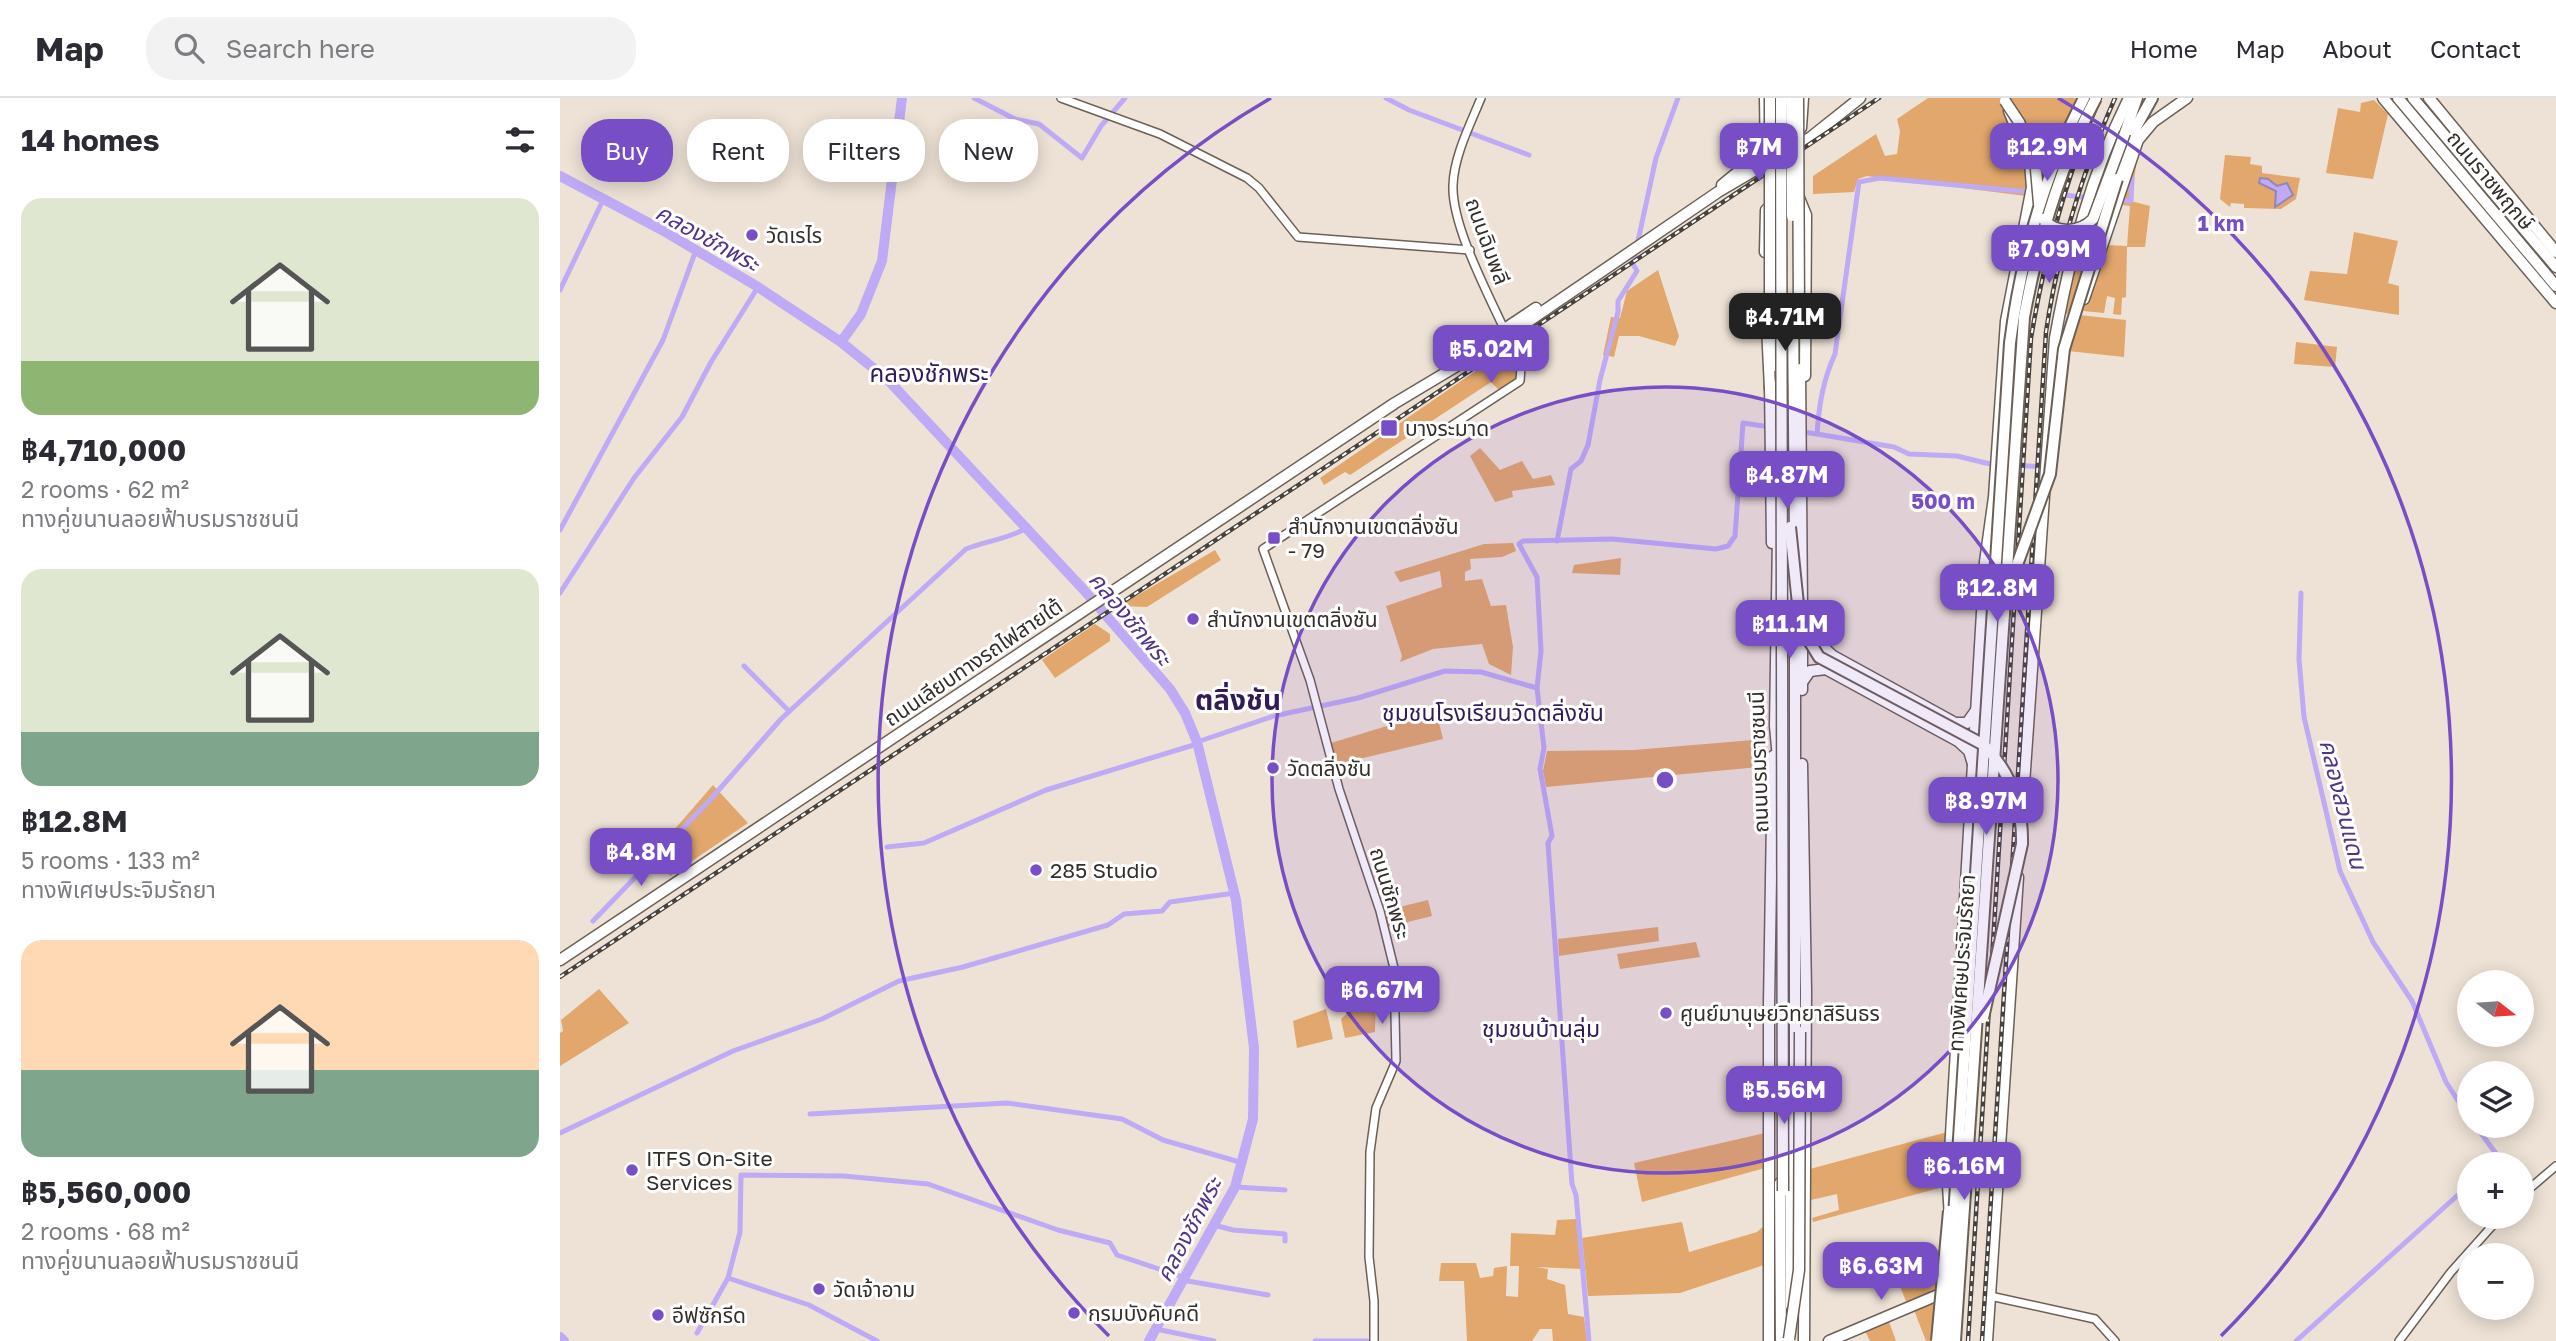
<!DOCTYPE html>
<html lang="en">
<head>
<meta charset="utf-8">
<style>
  body { margin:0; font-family:"Golos Text","Noto Sans Thai",sans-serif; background:#f2f2f3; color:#2b2b33; height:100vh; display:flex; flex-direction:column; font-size:26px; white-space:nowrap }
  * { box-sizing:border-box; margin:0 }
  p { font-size:23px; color:#7c7c81 }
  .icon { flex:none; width:38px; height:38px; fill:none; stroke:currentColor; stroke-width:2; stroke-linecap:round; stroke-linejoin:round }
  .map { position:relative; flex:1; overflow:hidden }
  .sheet { display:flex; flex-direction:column; background:#fff; width:560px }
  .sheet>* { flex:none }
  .guide { position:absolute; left:21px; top:21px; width:665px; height:63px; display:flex; gap:14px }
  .needle { width:46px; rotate:107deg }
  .buttons { position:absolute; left:1897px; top:872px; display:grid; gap:14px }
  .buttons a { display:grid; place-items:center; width:77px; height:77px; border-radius:50%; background:#fff; box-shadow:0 4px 18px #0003; font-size:35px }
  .price { position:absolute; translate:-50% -60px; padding:0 16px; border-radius:14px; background:#784ec7; color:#fff; font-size:23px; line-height:46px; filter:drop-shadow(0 2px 4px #0008) }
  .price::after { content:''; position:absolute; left:50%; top:42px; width:21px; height:16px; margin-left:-10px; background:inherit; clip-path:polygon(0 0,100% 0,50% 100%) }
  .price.active { background:#222; color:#fff }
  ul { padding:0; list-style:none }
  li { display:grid; align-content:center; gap:14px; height:371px; padding:0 21px }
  li span { display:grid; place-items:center; height:217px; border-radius:21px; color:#555 }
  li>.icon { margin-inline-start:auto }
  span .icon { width:126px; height:126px; fill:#fffc; stroke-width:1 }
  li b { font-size:30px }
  h2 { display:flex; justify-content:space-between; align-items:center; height:84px; padding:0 21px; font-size:30px }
  .chip { padding:0 24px; border-radius:28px; background:#fff; box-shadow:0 4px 18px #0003; font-size:24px; line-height:63px }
  .chip.active { background:#784ec7; color:#fff }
  header { display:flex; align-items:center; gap:42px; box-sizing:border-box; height:98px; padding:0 35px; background:#fff; border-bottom:2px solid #e1e1e2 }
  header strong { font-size:33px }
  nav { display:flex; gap:38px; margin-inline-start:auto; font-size:24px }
  .search { width:490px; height:63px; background:#f2f2f3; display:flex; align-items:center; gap:18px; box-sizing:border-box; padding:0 24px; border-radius:28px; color:#7c7c81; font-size:26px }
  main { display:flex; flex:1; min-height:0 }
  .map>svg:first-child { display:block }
  .green { fill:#e1a76c }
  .water { fill:#beaaf5; stroke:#9485b8; stroke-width:2 }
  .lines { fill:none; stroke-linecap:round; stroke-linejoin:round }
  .canal { stroke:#beaaf5; stroke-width:5 }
  .river { stroke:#beaaf5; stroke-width:10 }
  .minor-casing { stroke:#6b6056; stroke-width:10 }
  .major-casing { stroke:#6b6056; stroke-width:13 }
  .highway-casing { stroke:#6b6056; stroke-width:14 }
  .minor { stroke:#fff; stroke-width:7 }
  .major { stroke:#fff; stroke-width:10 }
  .highway { stroke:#fff; stroke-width:10 }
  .rail-casing { stroke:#48423c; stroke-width:4.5 }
  .rail { stroke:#fff; stroke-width:2; stroke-dasharray:5; stroke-linecap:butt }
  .major-bridge-casing { stroke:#6b6056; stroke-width:13; stroke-linecap:butt }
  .highway-bridge-casing { stroke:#6b6056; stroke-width:14; stroke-linecap:butt }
  .major-bridge { stroke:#fff; stroke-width:10 }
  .highway-bridge { stroke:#fff; stroke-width:10 }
  .ring { fill:none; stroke:#784ec7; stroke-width:3.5 }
  .poi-dot { fill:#784ec7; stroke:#fff; stroke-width:2.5 }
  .labels { text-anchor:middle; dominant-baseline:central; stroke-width:6; stroke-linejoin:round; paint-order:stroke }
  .street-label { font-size:21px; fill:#332e29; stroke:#fff }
  .poi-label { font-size:21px; fill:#332e29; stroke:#fff; text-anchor:start }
  .water-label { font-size:23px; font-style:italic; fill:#513388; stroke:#fff }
  .neighbourhood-label { font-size:23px; fill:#311c56; stroke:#fff }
  .quarter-label { font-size:24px; fill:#311c56; stroke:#fff }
  .district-label { font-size:28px; font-weight:bold; fill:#311c56; stroke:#fff }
  .centre { fill:#784ec7; stroke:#fff; stroke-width:3.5 }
  .ring-label { font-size:21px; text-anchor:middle; font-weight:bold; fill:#784ec7; stroke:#fff; stroke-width:6; stroke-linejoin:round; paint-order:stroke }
</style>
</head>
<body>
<header>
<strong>Map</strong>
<div class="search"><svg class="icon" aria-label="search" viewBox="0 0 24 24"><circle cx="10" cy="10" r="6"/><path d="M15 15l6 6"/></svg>Search here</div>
<nav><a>Home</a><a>Map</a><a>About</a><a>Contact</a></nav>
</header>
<main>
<section class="sheet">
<h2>14 homes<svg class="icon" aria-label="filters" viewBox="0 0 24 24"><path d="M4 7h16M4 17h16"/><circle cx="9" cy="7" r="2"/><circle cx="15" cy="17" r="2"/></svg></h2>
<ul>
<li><span style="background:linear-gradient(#dfe7d0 75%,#8fb573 0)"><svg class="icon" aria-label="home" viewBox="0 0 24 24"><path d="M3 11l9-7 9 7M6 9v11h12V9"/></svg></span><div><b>฿4,710,000</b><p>2 rooms · 62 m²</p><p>ทางคู่ขนานลอยฟ้าบรมราชชนนี</p></div></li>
<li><span style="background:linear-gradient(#dfe7d0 75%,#7fa58c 0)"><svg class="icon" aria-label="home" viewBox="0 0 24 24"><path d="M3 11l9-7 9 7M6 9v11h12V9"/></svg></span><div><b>฿12.8M</b><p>5 rooms · 133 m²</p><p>ทางพิเศษประจิมรัถยา</p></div></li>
<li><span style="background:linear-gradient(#ffd9b3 60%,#7fa58c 0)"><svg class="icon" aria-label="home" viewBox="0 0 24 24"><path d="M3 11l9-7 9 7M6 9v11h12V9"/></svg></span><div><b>฿5,560,000</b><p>2 rooms · 68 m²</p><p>ทางคู่ขนานลอยฟ้าบรมราชชนนี</p></div></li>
</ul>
</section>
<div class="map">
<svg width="1996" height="1243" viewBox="0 0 1996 1243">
  <rect width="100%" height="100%" fill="#eee2d6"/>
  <g class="green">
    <path d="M 1368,0 L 1516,0 L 1475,99 L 1307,78 L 1298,81 L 1294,94 L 1253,96 L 1253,78 L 1316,36 L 1325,58 L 1337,56 L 1340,33 L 1337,21 Z"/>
    <path d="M 1571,2 L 1566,91 L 1578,54 L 1571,103 L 1590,108 L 1585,149 L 1567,149 L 1566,199 L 1562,200 L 1561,217 L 1553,216 L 1555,200 L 1547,198 L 1544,215 L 1523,213 L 1547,147 L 1567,148 L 1570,108 L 1554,106 L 1511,211 L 1504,219 L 1501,218 L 1531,102 Z"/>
    <path d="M 1814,2 L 1828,16 L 1813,81 L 1766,75 L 1778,10 L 1800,14 L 1801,5 Z"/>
    <path d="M 1665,57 L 1691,59 L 1690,66 L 1702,68 L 1702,75 L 1740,80 L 1736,101 L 1721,111 L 1684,110 L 1684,106 L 1671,105 L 1670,109 L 1660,101 Z"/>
    <path d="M 1794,134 L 1838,143 L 1828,185 L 1839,188 L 1839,217 L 1744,202 L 1750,173 L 1787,176 Z"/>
    <path d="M 1098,172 L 1119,238 L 1115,248 L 1079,238 L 1059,238 L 1054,259 L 1043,257 L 1051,219 L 1060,220 L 1067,193 Z"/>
    <path d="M 1519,217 L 1566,222 L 1564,259 L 1508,253 Z"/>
    <path d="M 1736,244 L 1777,249 L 1775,269 L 1734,266 Z"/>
    <path d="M 949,250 L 958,278 L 940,293 L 931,284 L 790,377 L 785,374 L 764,387 L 760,380 Z"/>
    <path d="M 920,350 L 940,372 L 962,363 L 973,381 L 991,377 L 995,387 L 952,393 L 953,399 L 935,404 L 910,358 Z"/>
    <path d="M 953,445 L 956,453 L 942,459 L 910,461 L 911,471 L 905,474 L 905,483 L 922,481 L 931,508 L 946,507 L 953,549 L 951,577 L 929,566 L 922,546 L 873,551 L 840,564 L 842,558 L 826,508 L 882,489 L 880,473 L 840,484 L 834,474 L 924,446 Z"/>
    <path d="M 655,452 L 661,462 L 587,509 L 559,508 Z"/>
    <path d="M 1061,460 L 1060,477 L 1012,475 L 1014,467 Z"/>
    <path d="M 535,526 L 550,536 L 550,543 L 495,580 L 482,562 Z"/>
    <path d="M 876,613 L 883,641 L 778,666 L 771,645 Z"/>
    <path d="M 1205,641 L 1205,661 L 1199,663 L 1199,669 L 986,689 L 983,673 L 987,653 L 1074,652 Z"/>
    <path d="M 153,687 L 188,725 L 110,778 L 94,755 Z"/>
    <path d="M 868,802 L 872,818 L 828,829 L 823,813 Z"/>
    <path d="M 1098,829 L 1099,843 L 999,858 L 998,841 Z"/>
    <path d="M 1136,844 L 1140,859 L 1060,871 L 1057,856 Z"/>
    <path d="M 39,891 L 69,925 L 0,968 L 0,935 L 3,933 L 1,922 Z"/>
    <path d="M 816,899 L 815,934 L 785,940 L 781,921 L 800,903 Z"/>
    <path d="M 766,911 L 773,941 L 737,950 L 733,923 Z"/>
    <path d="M 1387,1034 L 1385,1051 L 1373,1055 L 1373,1072 L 1383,1072 L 1383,1089 L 1253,1124 L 1252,1120 L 1279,1112 L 1277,1096 L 1251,1102 L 1250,1071 Z"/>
    <path d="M 1205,1035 L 1205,1070 L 1082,1104 L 1074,1065 Z"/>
    <path d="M 1016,1121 L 1021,1171 L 976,1169 L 988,1171 L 987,1181 L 1005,1187 L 1008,1216 L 1024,1219 L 1027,1243 L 993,1243 L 992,1231 L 980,1231 L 972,1243 L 907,1243 L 904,1183 L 879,1183 L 881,1165 L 916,1165 L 920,1180 L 933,1178 L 934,1170 L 947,1168 L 946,1198 L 958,1199 L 959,1168 L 950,1168 L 951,1135 L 995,1137 L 997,1122 Z"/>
    <path d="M 1122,1124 L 1129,1154 L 1197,1134 L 1205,1127 L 1204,1167 L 1120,1195 L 1028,1198 L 1022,1140 Z"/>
    <path d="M 1379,1154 L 1386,1155 C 1386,1191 1379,1192 1347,1206 L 1333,1170 Z"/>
    <path d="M 1383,1199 L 1381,1243 L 1366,1243 L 1354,1212 Z"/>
    <path d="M 1328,1221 L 1336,1243 L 1310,1243 L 1305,1233 Z"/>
  </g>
  <path class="water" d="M 1700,80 L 1708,81 L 1717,88 L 1727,85 L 1733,97 L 1715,109 L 1716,93 L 1699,85 Z"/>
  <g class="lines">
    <g class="canal">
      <path d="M 414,0 L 455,21 L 479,26 L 522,60 L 541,28 L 565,0"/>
      <path d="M 826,0 L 849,12 L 969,57"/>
      <path d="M 1495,96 L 1531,100"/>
      <path d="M 1558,102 L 1571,103 L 1572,81"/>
      <path d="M 0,192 L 44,100"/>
      <path d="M 1257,336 L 1334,349 L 1349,356 L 1397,358 L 1430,366 L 1487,369"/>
      <path d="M 0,432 L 103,242 L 136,152"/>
      <path d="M 997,443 L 1011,371 L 1021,363 L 1028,347 L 1040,282 L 1058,214 L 1058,203 L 1077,173 L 1073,166 L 1096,60 L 1118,0"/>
      <path d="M 0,495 L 74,380 L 122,319 L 151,264 L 198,189"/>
      <path d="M 1741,495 L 1739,561 L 1744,619 L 1780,773 L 1813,844 L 1852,903 L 1886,984 L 1909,1020"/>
      <path d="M 184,568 L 229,613"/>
      <path d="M 977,590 L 984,650 L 980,671 L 992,738 L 988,745 L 1012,1086 L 1016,1097 L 1029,1243"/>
      <path d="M 637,644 L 714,618 L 798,600 L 885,573 L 921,574 L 977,590 L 981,553 L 977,479 L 959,446 L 963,443 L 1052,441 L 1156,451 L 1168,448 L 1175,438 L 1183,325 L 1257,336 C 1259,307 1263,282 1275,256 L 1299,84 L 1320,80 L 1471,94"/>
      <path d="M 327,749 L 364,745 L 486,692 L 637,646"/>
      <path d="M 33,823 L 149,703 L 221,621 L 406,451 C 426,443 447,441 465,431"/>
      <path d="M 250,1016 L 447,1005 L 562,1021 L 603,1042 L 683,1065"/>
      <path d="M 1915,1027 L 1937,1057 L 1933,1066"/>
      <path d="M 0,1035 L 173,953 L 262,921 L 339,883 L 403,869 L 548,827 L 564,816 L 602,813 L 610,804 L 675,795"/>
      <path d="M 675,1089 L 725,1092"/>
      <path d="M 654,1127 L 673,1132 L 725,1136 L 725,1143"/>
      <path d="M 168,1180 L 249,1207 L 317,1243"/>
      <path d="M 622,1182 L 708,1197"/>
      <path d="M 596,1231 L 654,1243"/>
      <path d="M 137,1235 L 168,1180 L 180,1134 L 181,1077 L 284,1078 L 368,1086 L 498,1132 L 550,1145 L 557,1157 L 623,1179"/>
      <path d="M 755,1243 L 807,1243"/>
      <path d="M 1736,1243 L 1909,1087"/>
    </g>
    <g class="river">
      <path d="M 0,78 L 102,132 L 198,189 L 281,244 L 328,282 L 523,491 L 610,591 L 625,615 L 637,644 L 676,802 L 694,950 L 693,1021 L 675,1089 L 589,1243"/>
      <path d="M 281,244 L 301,216 L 322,163 L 342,0"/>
      <path d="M 0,1239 L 4,1243"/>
    </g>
    <defs>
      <g id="minor">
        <path d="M 501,0 L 600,36 L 687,80 L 699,90 L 738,139 L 910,152"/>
        <path d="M 1962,1097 L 1996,1068"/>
        <path d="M 1430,1198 L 1535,1221 L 1555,1243"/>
        <path d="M 814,1243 L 814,1203 L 809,1159 L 810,1054 L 816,1010 L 836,963 L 834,870 L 820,813 L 779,691 L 750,582 L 703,451 L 960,283 L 961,269 C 943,222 891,135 893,87 C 894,58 910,27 921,0"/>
        <path d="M 1839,1243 L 1891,1174 L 1941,1118"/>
      </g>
      <g id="major">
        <path d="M 1823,0 L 1996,205"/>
        <path d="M 1838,0 L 1996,188"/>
        <path d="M 1853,0 L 1996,169"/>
        <path d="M 1869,0 L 1996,154"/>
        <path d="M 1565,35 L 1577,0"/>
        <path d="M 1206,41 L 1216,47 L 1241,30 L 1243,0"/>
        <path d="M 1162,87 C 1208,48 1206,63 1205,0"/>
        <path d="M 1205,154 L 1206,112 L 1225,97 L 1239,100 L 1246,117 L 1245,278"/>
        <path d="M 1524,201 L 1578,42 L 1593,24 L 1627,0"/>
        <path d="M 1206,208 L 1210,291"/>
        <path d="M 1233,215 L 1235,439"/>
        <path d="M 1216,217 L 1217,269"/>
        <path d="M 922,246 L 976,210"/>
        <path d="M 1240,271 L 1242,511"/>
        <path d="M 1210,285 L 1212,445"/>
        <path d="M 1218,438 L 1215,628 L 1219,671"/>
        <path d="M 1230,518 L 1230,467"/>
        <path d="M 1249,536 L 1273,558 L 1395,625 L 1407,625 L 1417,611"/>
        <path d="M 1243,583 L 1250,573 L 1266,571 L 1398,643 L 1409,653 L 1413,666"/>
        <path d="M 1242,592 L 1242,530"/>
        <path d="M 1242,666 L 1246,893 L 1244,1243"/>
        <path d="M 1462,715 L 1495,240 C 1510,157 1531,76 1569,0"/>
        <path d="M 0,862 L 835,305 L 947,238 L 1158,94 L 1251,39 L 1300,0"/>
        <path d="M 1230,1020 L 1231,1208"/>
        <path d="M 1235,1027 L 1235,510"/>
        <path d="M 1220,1085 L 1221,1243"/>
        <path d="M 1390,1120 L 1388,1087 L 1425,464 L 1434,399 L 1446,223 L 1472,89 L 1470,65 L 1449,13"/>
        <path d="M 1209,1243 L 1209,906 L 1213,658"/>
        <path d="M 1269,1243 L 1385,1194"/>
        <path d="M 1427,1243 L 1458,779"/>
      </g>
      <g id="highway">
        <path d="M 1557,81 L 1576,29 L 1592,0"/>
        <path d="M 1406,806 L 1409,837"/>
      </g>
    </defs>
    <use href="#minor" class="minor-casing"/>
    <use href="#major" class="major-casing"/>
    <use href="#highway" class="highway-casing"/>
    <use href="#minor" class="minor"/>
    <use href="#major" class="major"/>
    <use href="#highway" class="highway"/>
    <defs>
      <g id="rail">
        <path d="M 0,879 L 1319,0"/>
        <path d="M 1408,1243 L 1471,240 C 1485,156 1506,79 1540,0"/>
        <path d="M 1422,1243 L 1486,234 C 1498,153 1522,75 1555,0"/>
      </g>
    </defs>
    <use href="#rail" class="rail-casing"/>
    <use href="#rail" class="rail"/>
    <defs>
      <g id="major-bridge">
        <path d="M 1210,0 L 1210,218"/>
        <path d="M 1221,0 L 1223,1093"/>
        <path d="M 1231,0 L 1232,118"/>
        <path d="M 1238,0 L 1239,217"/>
        <path d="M 1445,3 L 1459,24 L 1475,60 L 1479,106"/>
        <path d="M 1483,121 C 1496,136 1519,135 1533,121 L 1565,35"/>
        <path d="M 1229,1241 L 1239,1172 L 1240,934"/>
      </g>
      <g id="highway-bridge">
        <path d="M 1230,429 L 1239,516 L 1248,541 L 1259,559 L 1424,647 C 1451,675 1463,707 1462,746 L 1423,920"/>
        <path d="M 1450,486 L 1490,376 L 1504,251 L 1557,81"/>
        <path d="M 1377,1243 L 1389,1113"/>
        <path d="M 1386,1243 L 1450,245 C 1461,160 1484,76 1524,0"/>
        <path d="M 1395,1243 L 1464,219 C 1478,143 1499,69 1536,0"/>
      </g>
    </defs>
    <use href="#major-bridge" class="major-bridge-casing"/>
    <use href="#highway-bridge" class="highway-bridge-casing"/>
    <use href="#major-bridge" class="major-bridge"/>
    <use href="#highway-bridge" class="highway-bridge"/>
  </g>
  <circle cx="1105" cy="682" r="393" fill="#784ec7" fill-opacity=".12"/>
  <g class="ring">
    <circle cx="1105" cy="682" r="393"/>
    <path d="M549 1238A787 787 0 0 1 711 0M1498 0A787 787 0 0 1 1661 1238"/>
  </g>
  <g class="poi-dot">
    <circle cx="192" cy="137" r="7"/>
    <rect x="820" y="321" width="18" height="18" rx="3.5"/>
    <rect x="707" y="433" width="14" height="14" rx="3.5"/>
    <circle cx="633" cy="521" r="7"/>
    <circle cx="713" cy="670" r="7"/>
    <circle cx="476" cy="772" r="7"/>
    <circle cx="1106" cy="915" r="7"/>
    <circle cx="72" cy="1072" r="7"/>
    <circle cx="259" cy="1191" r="7"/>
    <circle cx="514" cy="1215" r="7"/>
    <circle cx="98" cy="1217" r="7"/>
  </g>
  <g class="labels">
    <g class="street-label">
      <text transform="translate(1931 82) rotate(50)">ถนนราชพฤกษ์</text>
      <text transform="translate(928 143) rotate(70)">ถนนฉิมพลี</text>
      <text transform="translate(413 564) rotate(-34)">ถนนเลียบทางรถไฟสายใต้</text>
      <text transform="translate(1198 664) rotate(-92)">ถนนบรมราชชนนี</text>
      <text transform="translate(831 795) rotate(73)">ถนนชักพระ</text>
      <text transform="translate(1401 865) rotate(-86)">ทางพิเศษประจิมรัถยา</text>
    </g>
    <g class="poi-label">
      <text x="206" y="137">วัดเรไร</text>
      <text x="845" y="330">บางระมาด</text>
      <text x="728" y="428">สำนักงานเขตตลิ่งชัน<tspan x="728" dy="24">- 79</tspan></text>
      <text x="647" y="521">สำนักงานเขตตลิ่งชัน</text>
      <text x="727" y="670">วัดตลิ่งชัน</text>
      <text x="490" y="772">285 Studio</text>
      <text x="1120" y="915">ศูนย์มานุษยวิทยาสิรินธร</text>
      <text x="86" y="1060">ITFS On-Site<tspan x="86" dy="24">Services</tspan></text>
      <text x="273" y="1191">วัดเจ้าอาม</text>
      <text x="528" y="1215">กรมบังคับคดี</text>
      <text x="112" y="1217">อีฟซักรีด</text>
    </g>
    <g class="water-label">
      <text transform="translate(148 139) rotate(29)">คลองชักพระ</text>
      <text transform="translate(571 520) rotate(50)">คลองชักพระ</text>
      <text transform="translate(1784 706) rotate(76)">คลองสวนแดน</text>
      <text transform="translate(628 1131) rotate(-62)">คลองชักพระ</text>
    </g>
    <g class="neighbourhood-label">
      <text x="933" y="614">ชุมชนโรงเรียนวัดตลิ่งชัน</text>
      <text x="981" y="930">ชุมชนบ้านลุ่ม</text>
    </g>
    <g class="quarter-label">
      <text x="369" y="274">คลองชักพระ</text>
    </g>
    <g class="district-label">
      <text x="678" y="601">ตลิ่งชัน</text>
    </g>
  </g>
  <circle cx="1105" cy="682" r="10" class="centre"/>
  <g class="ring-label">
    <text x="1661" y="133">1 km</text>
    <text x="1383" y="411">500 m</text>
  </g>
</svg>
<div class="buttons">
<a><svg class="needle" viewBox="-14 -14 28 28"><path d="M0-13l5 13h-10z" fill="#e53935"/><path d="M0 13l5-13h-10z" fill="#7c7c81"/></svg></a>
<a><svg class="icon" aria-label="layers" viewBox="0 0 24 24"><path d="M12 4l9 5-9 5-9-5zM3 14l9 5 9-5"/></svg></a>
<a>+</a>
<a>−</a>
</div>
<b class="price" style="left:1199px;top:85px">฿7M</b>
<b class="price" style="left:1487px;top:85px">฿12.9M</b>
<b class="price" style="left:1489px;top:187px">฿7.09M</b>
<b class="price active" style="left:1225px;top:255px">฿4.71M</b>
<b class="price" style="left:931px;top:287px">฿5.02M</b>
<b class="price" style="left:1227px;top:413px">฿4.87M</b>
<b class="price" style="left:1437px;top:526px">฿12.8M</b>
<b class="price" style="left:1230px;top:562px">฿11.1M</b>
<b class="price" style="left:1426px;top:739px">฿8.97M</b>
<b class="price" style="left:81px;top:790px">฿4.8M</b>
<b class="price" style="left:822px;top:928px">฿6.67M</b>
<b class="price" style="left:1224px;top:1028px">฿5.56M</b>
<b class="price" style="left:1404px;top:1104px">฿6.16M</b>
<b class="price" style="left:1321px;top:1204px">฿6.63M</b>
<div class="guide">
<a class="chip active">Buy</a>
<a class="chip">Rent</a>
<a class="chip">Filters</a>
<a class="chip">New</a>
</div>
</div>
</main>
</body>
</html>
